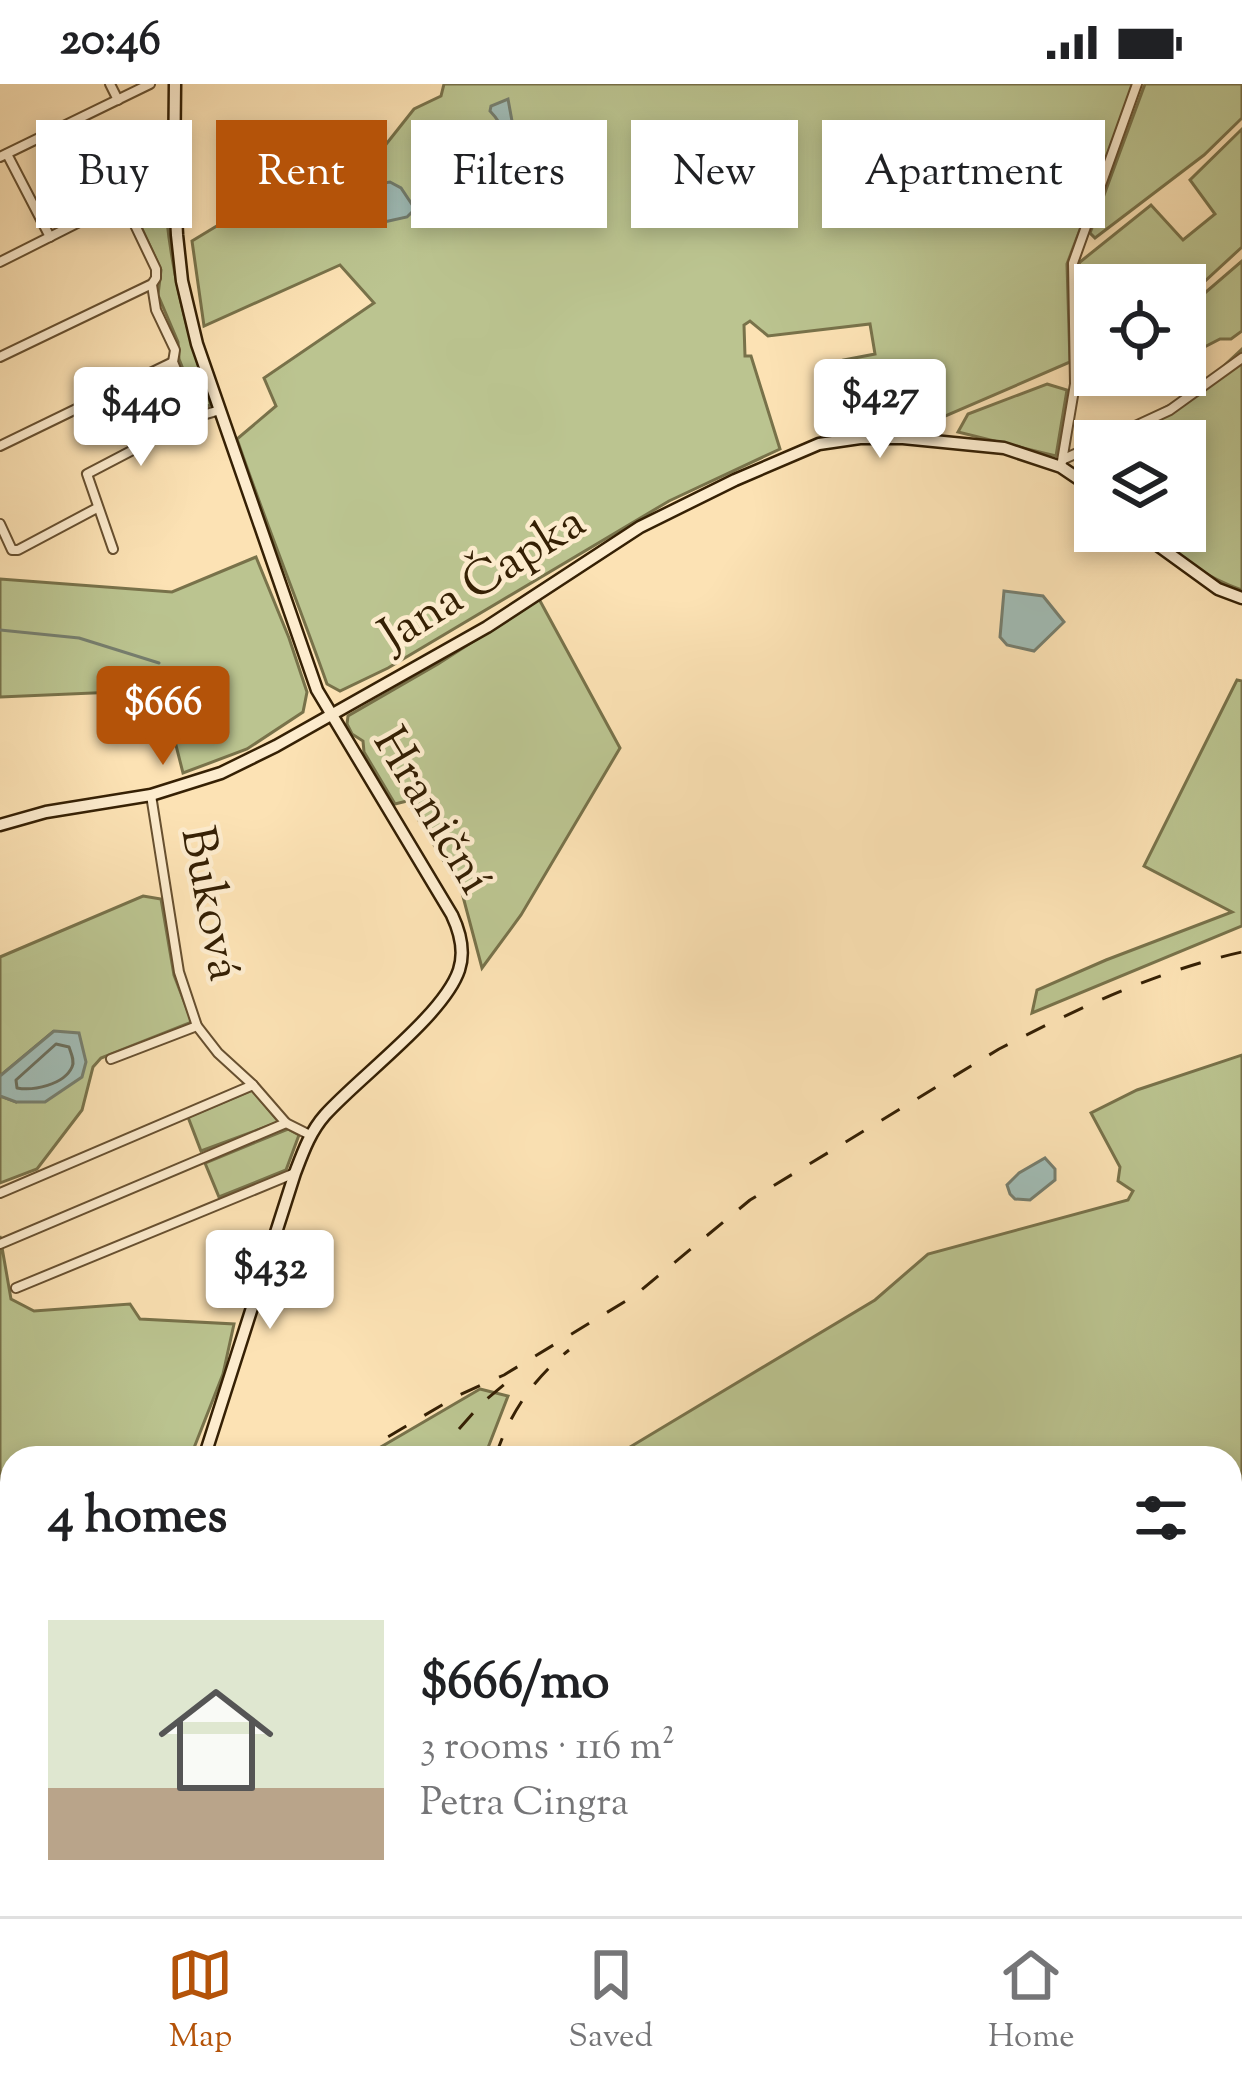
<!DOCTYPE html>
<html lang="en">
<head>
<meta charset="utf-8">
<style>
  body { margin:0; font-family:"Sorts Mill Goudy",serif; background:#f6f6f6; color:#202124; height:100vh; display:flex; flex-direction:column; font-size:45px; white-space:nowrap }
  * { box-sizing:border-box; margin:0 }
  p { font-size:39px; color:#757577 }
  .icon { flex:none; width:66px; height:66px; fill:none; stroke:currentColor; stroke-width:2; stroke-linecap:round; stroke-linejoin:round }
  .map { position:relative; flex:1; overflow:hidden }
  .sheet { position:absolute; left:0px; top:1362px; width:1242px; height:471px; display:flex; flex-direction:column; background:#fff; border-radius:36px 36px 0 0; box-shadow:0 6px 18px #0003 }
  .sheet>* { flex:none }
  .guide { position:absolute; left:36px; top:36px; width:1170px; height:108px; display:flex; gap:24px }
  .controls { position:absolute; left:1074px; top:180px; display:grid; gap:24px }
  .controls a { display:grid; place-items:center; width:132px; height:132px; border-radius:0px; background:#fff; box-shadow:0 6px 18px #0003; font-size:60px }
  .price { position:absolute; translate:-50% -102px; padding:0 27px; border-radius:12px; background:#fff; color:#222; font-size:39px; line-height:78px; filter:drop-shadow(0 3px 6px #0008) }
  .price::after { content:''; position:absolute; left:50%; top:72px; width:36px; height:27px; margin-left:-18px; background:inherit; clip-path:polygon(0 0,100% 0,50% 100%) }
  .price.on { background:#b45309; color:#fff }
  ul { padding:0; list-style:none }
  li { display:flex; align-items:center; gap:36px; height:300px; padding:0 48px }
  li+li { border-top:3px solid #e0e0e0 }
  li span { display:grid; place-items:center; flex:none; width:336px; height:240px; border-radius:0px; color:#555 }
  li>.icon { margin-inline-start:auto }
  span .icon { width:144px; height:144px; fill:#fffc; stroke-width:1 }
  li b { font-size:51px }
  h2 { display:flex; justify-content:space-between; align-items:center; height:144px; padding:0 48px; font-size:51px }
  .tag { padding:0 42px; border-radius:0px; background:#fff; box-shadow:0 6px 18px #0003; font-size:42px; line-height:108px }
  .tag.on { background:#b45309; color:#fff }
  .status { display:flex; justify-content:space-between; align-items:center; height:84px; padding:0 60px; background:#fff; direction:ltr }
  .status svg { height:33px; fill:currentColor }
  .tab-bar { display:flex; justify-content:space-around; align-items:center; height:168px; border-top:3px solid #e0e0e0; background:#fff; font-size:33px; color:#757577 }
  .tab-bar a { display:grid; justify-items:center; gap:6px }
  .tab-bar .on { color:#b45309 }
  .map>svg:first-child { display:block }
  .green { fill:#bbc490; stroke:#78724a; stroke-width:3 }
  .water { fill:#a1bcb5; stroke:#767e6e; stroke-width:3 }
  .lines { fill:none; stroke-linecap:round; stroke-linejoin:round }
  .shore { stroke:#6b6e5c; stroke-width:3 }
  .stream { stroke:#767e6e; stroke-width:3 }
  .street-casing { stroke:#675030; stroke-width:12 }
  .secondary-casing { stroke:#352004; stroke-width:15 }
  .street { stroke:#fdecce; stroke-width:8 }
  .secondary { stroke:#fdecce; stroke-width:10 }
  .rail { stroke:#352004; stroke-width:3; stroke-dasharray:21 21; stroke-linecap:butt }
  .labels { text-anchor:middle; dominant-baseline:central; stroke-width:9; stroke-linejoin:round; paint-order:stroke }
  .street-label { font-size:48px; fill:#352004; stroke:#fdecce }
</style>
</head>
<body>
<div class="status"><b>20:46</b><svg viewBox="0 0 49 12"><path d="M0 12V9h3v3zM5 12V6h3v6zM10 12V3h3v9zM15 12V0h3v12zM26 1h20v11H26zM47 4h2v5h-2z"/></svg></div>
<div class="map">
<svg width="1242" height="1832" viewBox="0 0 1242 1832">
  <rect width="100%" height="100%" fill="#fce2b4"/>
  <filter id="stains"><feTurbulence type="fractalNoise" baseFrequency=".00167" numOctaves="4"/><feColorMatrix values="0 0 0 0 .2 0 0 0 0 .09 0 0 0 0 .02 0 0 0 .5 -.17"/></filter>
  <radialGradient id="worn" r=".72"><stop offset=".6" stop-color="#630" stop-opacity="0"/><stop offset="1" stop-color="#630" stop-opacity=".3"/></radialGradient>
  <g class="green">
    <path d="M 444,0 L 1135,0 L 1067,180 L 1070,278 L 913,346 L 864,342 L 844,276 L 875,270 L 870,240 L 768,252 L 750,237 L 744,241 L 745,272 L 751,272 L 780,365 L 669,417 L 388,584 L 340,607 L 327,600 C 298,518 265,437 237,355 L 276,322 L 264,294 L 374,219 L 340,181 L 204,242 L 192,157 L 268,111 L 376,73 L 414,25 L 441,12 Z"/>
    <path d="M 1145,0 L 1242,0 L 1242,34 L 1204,71 L 1095,154 L 1090,149 Z"/>
    <path d="M 1242,45 L 1242,163 L 1191,210 L 1185,201 L 1182,201 L 1165,185 L 1142,201 L 1095,201 L 1095,235 L 1088,240 L 1082,236 L 1077,185 L 1080,178 L 1151,121 L 1183,156 L 1215,130 L 1190,96 Z"/>
    <path d="M 164,97 C 167,176 186,246 211,321 L 198,323 L 179,275 L 178,258 L 158,211 L 161,186 L 131,121 L 131,115 L 156,98 Z"/>
    <path d="M 1242,177 L 1242,247 L 1231,255 L 1220,255 L 1185,273 L 1185,226 Z"/>
    <path d="M 1242,265 L 1242,506 C 1206,494 1176,471 1147,447 L 1185,447 L 1185,357 L 1104,357 L 1199,305 Z"/>
    <path d="M 1047,300 L 1067,306 L 1056,372 L 958,348 L 968,330 Z"/>
    <path d="M 256,473 L 289,554 L 307,608 L 303,628 L 247,665 L 183,689 L 162,606 L 0,613 L 0,495 L 172,508 Z"/>
    <path d="M 539,515 L 620,664 L 521,831 L 482,884 L 461,805 L 407,717 L 395,720 L 364,668 L 363,657 L 352,650 L 347,640 L 348,632 L 438,580 Z"/>
    <path d="M 1237,596 L 1242,597 L 1242,842 L 1032,929 L 1037,906 L 1106,876 L 1232,828 L 1144,782 Z"/>
    <path d="M 143,812 L 161,815 L 174,891 L 192,938 L 101,974 L 93,983 L 82,1026 L 37,1085 L 0,1099 L 0,1012 L 16,1018 L 54,947 L 0,992 L 0,873 Z"/>
    <path d="M 1242,971 L 1242,1832 L 744,1832 L 745,1821 L 1230,1821 L 1230,1374 L 624,1374 L 630,1363 L 875,1216 L 928,1170 L 1128,1116 L 1133,1107 L 1118,1097 L 1120,1083 L 1091,1029 L 1137,1006 Z"/>
    <path d="M 252,1006 L 279,1038 L 201,1067 L 188,1033 Z"/>
    <path d="M 288,1045 L 299,1051 L 286,1086 L 219,1113 L 205,1079 Z"/>
    <path d="M 0,1152 L 11,1215 L 34,1227 L 130,1220 L 140,1235 L 234,1240 L 223,1290 L 190,1374 L 12,1374 L 12,1501 L 0,1503 Z"/>
    <path d="M 480,1305 L 508,1312 L 484,1374 L 362,1374 Z"/>
    <path d="M 0,1679 L 12,1687 L 12,1821 L 213,1821 L 218,1832 L 0,1832 Z"/>
    <path d="M 230,1821 L 415,1821 L 407,1830 L 409,1832 L 225,1832 Z"/>
  </g>
  <g class="water">
    <path d="M 508,15 L 512,37 L 540,93 L 506,83 L 487,74 L 486,70 C 499,50 510,48 490,27 L 491,22 Z"/>
    <path d="M 390,98 L 401,104 L 415,125 L 407,133 L 375,140 C 365,126 367,112 378,100 Z"/>
    <path d="M 1004,507 L 1043,512 L 1064,538 L 1034,567 L 1007,561 L 1000,553 Z"/>
    <path d="M 54,947 L 79,949 L 86,978 L 82,993 L 45,1018 L 16,1018 L 0,1012 L 0,992 Z"/>
    <path d="M 1045,1074 L 1055,1085 L 1055,1096 L 1030,1116 L 1015,1115 L 1010,1110 L 1007,1101 L 1019,1089 Z"/>
  </g>
  <g class="lines">
    <path class="shore" d="M 56,960 L 69,963 C 71,969 75,977 72,983 C 64,1001 33,1007 17,1004 L 16,996 Z"/>
    <g class="stream">
      <path d="M 0,546 L 79,554 L 159,579"/>
      <path d="M 0,1711 L 12,1713"/>
      <path d="M 278,1821 L 286,1832"/>
    </g>
    <defs>
      <g id="street">
        <path d="M 110,0 L 118,16"/>
        <path d="M 7,70 L 50,153"/>
        <path d="M 0,73 L 150,0"/>
        <path d="M 0,178 L 123,116 L 148,99 L 158,94 L 174,93"/>
        <path d="M 152,201 L 156,226 L 175,266 L 173,278 L 196,333"/>
        <path d="M 0,273 L 152,200 L 156,194 L 156,185 L 123,116"/>
        <path d="M 1103,357 L 1170,326 L 1242,274"/>
        <path d="M 0,362 L 173,278"/>
        <path d="M 1064,375 L 1095,361"/>
        <path d="M 1061,383 L 1075,300 L 1073,179 L 1137,0"/>
        <path d="M 0,440 L 12,466 L 18,466 L 97,424"/>
        <path d="M 113,465 L 87,390 L 196,333 L 220,326"/>
        <path d="M 151,711 L 179,888 L 197,942 L 218,969 L 253,1001 L 286,1039 L 310,1051"/>
        <path d="M 111,975 L 197,942"/>
        <path d="M 0,1109 L 253,1001"/>
        <path d="M 0,1160 L 286,1039"/>
        <path d="M 16,1204 L 295,1089"/>
        <path d="M 0,1432 L 12,1432"/>
      </g>
      <g id="secondary">
        <path d="M 175,0 L 174,93 L 177,151 L 182,197 L 197,260 L 317,606 L 452,831 C 460,848 465,868 459,886 C 444,931 359,993 325,1031 C 310,1048 303,1068 295,1089 L 204,1374"/>
        <path d="M 1138,447 L 1218,505 L 1242,514"/>
        <path d="M 0,741 L 46,728 L 151,711 L 221,689 L 276,662 L 487,543 L 640,443 L 735,396 L 819,360 L 860,354 L 903,354 L 1004,364 L 1061,383 L 1095,406"/>
        <path d="M 0,1554 L 12,1545"/>
      </g>
    </defs>
    <use href="#street" class="street-casing"/>
    <use href="#secondary" class="secondary-casing"/>
    <use href="#street" class="street"/>
    <use href="#secondary" class="secondary"/>
    <g class="rail">
      <path d="M 459,1345 L 482,1319 L 506,1299"/>
      <path d="M 352,1374 L 459,1311 L 504,1291 L 634,1212 L 750,1116 L 999,965 C 1076,925 1157,887 1242,868"/>
      <path d="M 495,1374 C 509,1330 533,1295 569,1266"/>
      <path d="M 0,1509 L 12,1506"/>
      <path d="M 703,1832 L 704,1821"/>
    </g>
  </g>
  <g class="labels">
    <g class="street-label">
      <text transform="translate(484 497) rotate(-32)">Jana Čapka</text>
      <text transform="translate(430 728) rotate(59)">Hraniční</text>
      <text transform="translate(208 820) rotate(79)">Buková</text>
    </g>
  </g>
  <rect width="100%" height="100%" filter="url(#stains)"/>
  <rect width="100%" height="100%" fill="url(#worn)"/>
</svg>
<div class="controls">
<a><svg class="icon" aria-label="locate" viewBox="0 0 24 24"><circle cx="12" cy="12" r="6"/><path d="M12 2v4M12 18v4M2 12h4M18 12h4"/></svg></a>
<a><svg class="icon" aria-label="layers" viewBox="0 0 24 24"><path d="M12 4l9 5-9 5-9-5zM3 14l9 5 9-5"/></svg></a>
</div>
<b class="price" style="left:880px;top:377px">$427</b>
<b class="price" style="left:141px;top:385px">$440</b>
<b class="price on" style="left:163px;top:684px">$666</b>
<b class="price" style="left:270px;top:1248px">$432</b>
<div class="guide">
<a class="tag">Buy</a>
<a class="tag on">Rent</a>
<a class="tag">Filters</a>
<a class="tag">New</a>
<a class="tag">Apartment</a>
</div>
<section class="sheet">
<h2>4 homes<svg class="icon" aria-label="filters" viewBox="0 0 24 24"><path d="M4 7h16M4 17h16"/><circle cx="9" cy="7" r="2"/><circle cx="15" cy="17" r="2"/></svg></h2>
<ul>
<li><span style="background:linear-gradient(#dfe7d0 70%,#b9a48a 0)"><svg class="icon" aria-label="home" viewBox="0 0 24 24"><path d="M3 11l9-7 9 7M6 9v11h12V9"/></svg></span><div><b>$666/mo</b><p>3 rooms · 116 m²</p><p>Petra Cingra</p></div></li>
</ul>
</section>
</div>
<nav class="tab-bar">
<a class="on"><svg class="icon" aria-label="map" viewBox="0 0 24 24"><path d="M3 6l6-2 6 2 6-2v14l-6 2-6-2-6 2zM9 4v14M15 6v14"/></svg>Map</a>
<a><svg class="icon" aria-label="saved" viewBox="0 0 24 24"><path d="M7 4h10v16l-5-4-5 4z"/></svg>Saved</a>
<a><svg class="icon" aria-label="home" viewBox="0 0 24 24"><path d="M3 11l9-7 9 7M6 9v11h12V9"/></svg>Home</a>
</nav>
</body>
</html>
